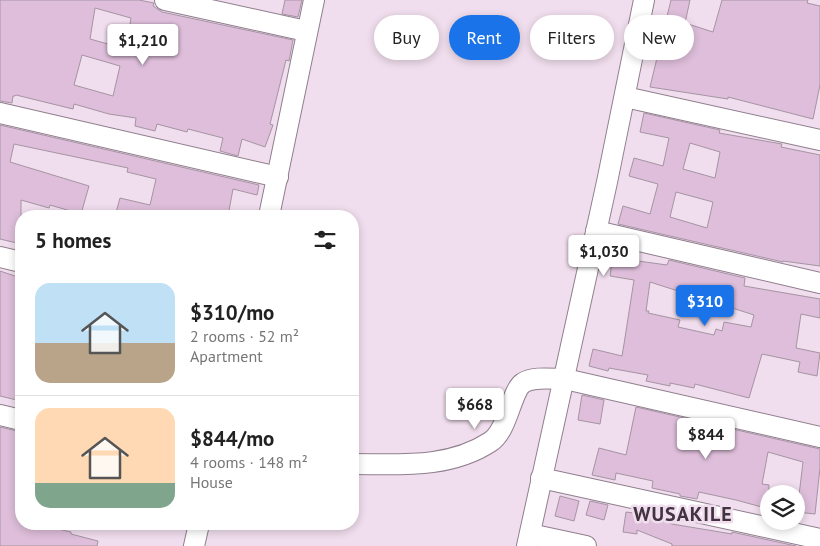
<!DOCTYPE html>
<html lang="en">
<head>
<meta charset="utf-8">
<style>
  body { margin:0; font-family:"PT Sans",sans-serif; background:#f6f6f6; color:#222; height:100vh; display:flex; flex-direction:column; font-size:19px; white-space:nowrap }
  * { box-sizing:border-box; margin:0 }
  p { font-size:16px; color:#767676 }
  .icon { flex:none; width:28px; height:28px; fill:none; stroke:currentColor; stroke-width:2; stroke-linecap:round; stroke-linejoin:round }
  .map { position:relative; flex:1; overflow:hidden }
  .drawer { position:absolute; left:15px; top:210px; width:344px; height:320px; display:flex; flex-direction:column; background:#fff; border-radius:20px; box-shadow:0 2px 8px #0003 }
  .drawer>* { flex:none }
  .guide { position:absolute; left:374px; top:15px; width:371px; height:45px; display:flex; gap:10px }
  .controls { position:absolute; left:760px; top:485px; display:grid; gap:10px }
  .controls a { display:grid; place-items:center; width:45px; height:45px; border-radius:50%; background:#fff; box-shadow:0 2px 8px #0003; font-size:25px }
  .price { position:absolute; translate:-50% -42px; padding:0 11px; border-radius:5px; background:#fff; color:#222; font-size:16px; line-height:32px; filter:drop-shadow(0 1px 2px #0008) }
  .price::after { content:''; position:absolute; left:50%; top:30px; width:15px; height:11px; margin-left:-8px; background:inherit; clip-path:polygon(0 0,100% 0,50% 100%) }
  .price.selected { background:#1a73e8; color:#fff }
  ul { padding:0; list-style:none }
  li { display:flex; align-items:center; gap:15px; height:125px; padding:0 20px }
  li+li { border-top:1px solid #e0e0e0 }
  li span { display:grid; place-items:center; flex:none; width:140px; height:100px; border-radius:15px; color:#555 }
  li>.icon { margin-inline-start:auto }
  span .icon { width:60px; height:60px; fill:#fffc; stroke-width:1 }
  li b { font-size:21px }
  h2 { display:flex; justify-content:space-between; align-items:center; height:60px; padding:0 20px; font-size:21px }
  .pill { padding:0 18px; border-radius:22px; background:#fff; box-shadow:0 2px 8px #0003; font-size:18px; line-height:45px }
  .pill.selected { background:#1a73e8; color:#fff }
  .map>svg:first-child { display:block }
  .building { fill:#debeda; stroke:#a594a3; fill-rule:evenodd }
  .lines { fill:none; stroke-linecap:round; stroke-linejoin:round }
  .minor-casing { stroke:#907f8e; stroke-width:22 }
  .minor { stroke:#fff; stroke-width:20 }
  .labels { text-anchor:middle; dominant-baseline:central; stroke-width:5; stroke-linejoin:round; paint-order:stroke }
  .district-label { font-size:20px; font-weight:bold; letter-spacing:1px; fill:#413340; stroke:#f0dded }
</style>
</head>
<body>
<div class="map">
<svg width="820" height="546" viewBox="0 0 820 546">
  <rect width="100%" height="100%" fill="#f0dded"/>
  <g class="building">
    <path d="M 0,0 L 139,0 L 154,3 L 153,6 L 162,12 L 293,40 L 289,61 L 286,60 L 270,124 L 273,125 L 265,147 L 242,139 L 238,156 L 220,151 L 223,138 L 188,129 L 187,132 L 157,124 L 155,131 L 135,126 L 136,118 L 109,114 L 74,104 L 73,109 L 16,95 L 15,96 L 13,96 L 12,103 L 0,101 ZM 95,8 L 131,18 L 126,49 L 90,39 ZM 82,55 L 120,66 L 113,96 L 74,85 Z"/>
    <path d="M 285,0 L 302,0 L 298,17 L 282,14 Z"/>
    <path d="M 671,0 L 690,0 L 685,23 L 713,32 L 722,0 L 808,0 L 807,3 L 820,6 L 820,85 L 813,119 L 728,97 L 728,99 L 650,87 Z"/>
    <path d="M 644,113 L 720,130 L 719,133 L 782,144 L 781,147 L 820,155 L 820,266 L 783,261 L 783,262 L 618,224 L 623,206 L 650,214 L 658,184 L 629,176 L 634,158 L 663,166 L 669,138 L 640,132 ZM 690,143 L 720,152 L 715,178 L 683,169 ZM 676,192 L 713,202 L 707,228 L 670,217 Z"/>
    <path d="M 0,125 L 259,185 L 257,195 L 233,189 L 228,216 L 115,216 L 120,198 L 150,205 L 156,179 L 127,172 L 128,168 L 14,144 L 10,162 L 89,186 L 81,214 L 50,205 L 49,208 L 21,200 L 21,244 L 0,239 Z"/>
    <path d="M 614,247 L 634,252 L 631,260 L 667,265 L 669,260 L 745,278 L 744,286 L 820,299 L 820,318 L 801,314 L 796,348 L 820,353 L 817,376 L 798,372 L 800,362 L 762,354 L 749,398 L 695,384 L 694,388 L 670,383 L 670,386 L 646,381 L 648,375 L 609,368 L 608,371 L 589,366 L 593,349 L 622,356 L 624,344 L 634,280 L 610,276 ZM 650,282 L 703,299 L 727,302 L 726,306 L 754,315 L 751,327 L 724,322 L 722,331 L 716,329 L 714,335 L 678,327 L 680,320 L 648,313 L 649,311 L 646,311 Z"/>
    <path d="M 0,271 L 21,278 L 21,401 L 0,396 Z"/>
    <path d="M 582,395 L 604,400 L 600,424 L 578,420 Z"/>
    <path d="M 636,407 L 820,449 L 820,468 L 815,514 L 797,512 L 803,462 L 768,452 L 762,484 L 769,485 L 769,509 L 736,500 L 699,492 L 697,499 L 680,496 L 680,494 L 652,488 L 653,481 L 616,473 L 615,480 L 592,475 L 599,448 L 626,455 Z"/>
    <path d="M 0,427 L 21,432 L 21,524 L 36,524 L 71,532 L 71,534 L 98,541 L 97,546 L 0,546 Z"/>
    <path d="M 560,496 L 579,501 L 574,521 L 555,516 Z"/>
    <path d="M 590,501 L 608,505 L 604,520 L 586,515 Z"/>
    <path d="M 626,512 L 649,515 L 672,524 L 732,534 L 732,532 L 796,546 L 672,546 L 672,544 L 637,530 L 637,534 L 623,532 Z"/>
  </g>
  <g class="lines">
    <defs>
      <g id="minor">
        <path d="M 165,0 L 306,31"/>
        <path d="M 625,97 L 820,140"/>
        <path d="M 0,113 L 278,177"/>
        <path d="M 269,216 L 314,0"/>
        <path d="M 596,231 L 820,283"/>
        <path d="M 0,257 L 21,262"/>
        <path d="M 0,415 L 21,420"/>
        <path d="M 352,464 C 398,464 449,469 490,442 C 508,431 511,391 523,383 C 533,376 553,379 565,379 L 820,437"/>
        <path d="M 541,478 L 820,539"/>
        <path d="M 530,534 L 586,546"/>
        <path d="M 194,546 L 199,524"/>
        <path d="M 527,546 L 607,182 L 644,0"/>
      </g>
    </defs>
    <use href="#minor" class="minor-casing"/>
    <use href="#minor" class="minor"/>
  </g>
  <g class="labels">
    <g class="district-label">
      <text x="683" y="514">WUSAKILE</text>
    </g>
  </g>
</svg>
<div class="controls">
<a><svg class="icon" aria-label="layers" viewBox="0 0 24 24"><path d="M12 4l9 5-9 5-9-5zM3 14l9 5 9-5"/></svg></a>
</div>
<b class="price" style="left:143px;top:66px">$1,210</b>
<b class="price" style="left:604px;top:277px">$1,030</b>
<b class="price selected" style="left:705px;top:327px">$310</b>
<b class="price" style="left:475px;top:430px">$668</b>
<b class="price" style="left:706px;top:460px">$844</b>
<div class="guide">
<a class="pill">Buy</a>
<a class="pill selected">Rent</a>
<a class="pill">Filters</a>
<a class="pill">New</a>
</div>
<section class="drawer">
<h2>5 homes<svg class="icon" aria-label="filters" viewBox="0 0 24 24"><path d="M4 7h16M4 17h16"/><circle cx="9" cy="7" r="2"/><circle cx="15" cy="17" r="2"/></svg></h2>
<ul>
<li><span style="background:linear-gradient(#bfe0f5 60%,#b9a48a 0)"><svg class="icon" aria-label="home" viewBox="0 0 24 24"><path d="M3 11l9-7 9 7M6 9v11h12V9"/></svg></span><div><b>$310/mo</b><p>2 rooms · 52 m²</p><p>Apartment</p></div></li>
<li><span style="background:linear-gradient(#ffd9b3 75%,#7fa58c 0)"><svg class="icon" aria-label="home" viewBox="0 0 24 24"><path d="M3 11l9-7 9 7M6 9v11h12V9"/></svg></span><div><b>$844/mo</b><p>4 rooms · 148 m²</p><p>House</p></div></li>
</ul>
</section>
</div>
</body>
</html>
